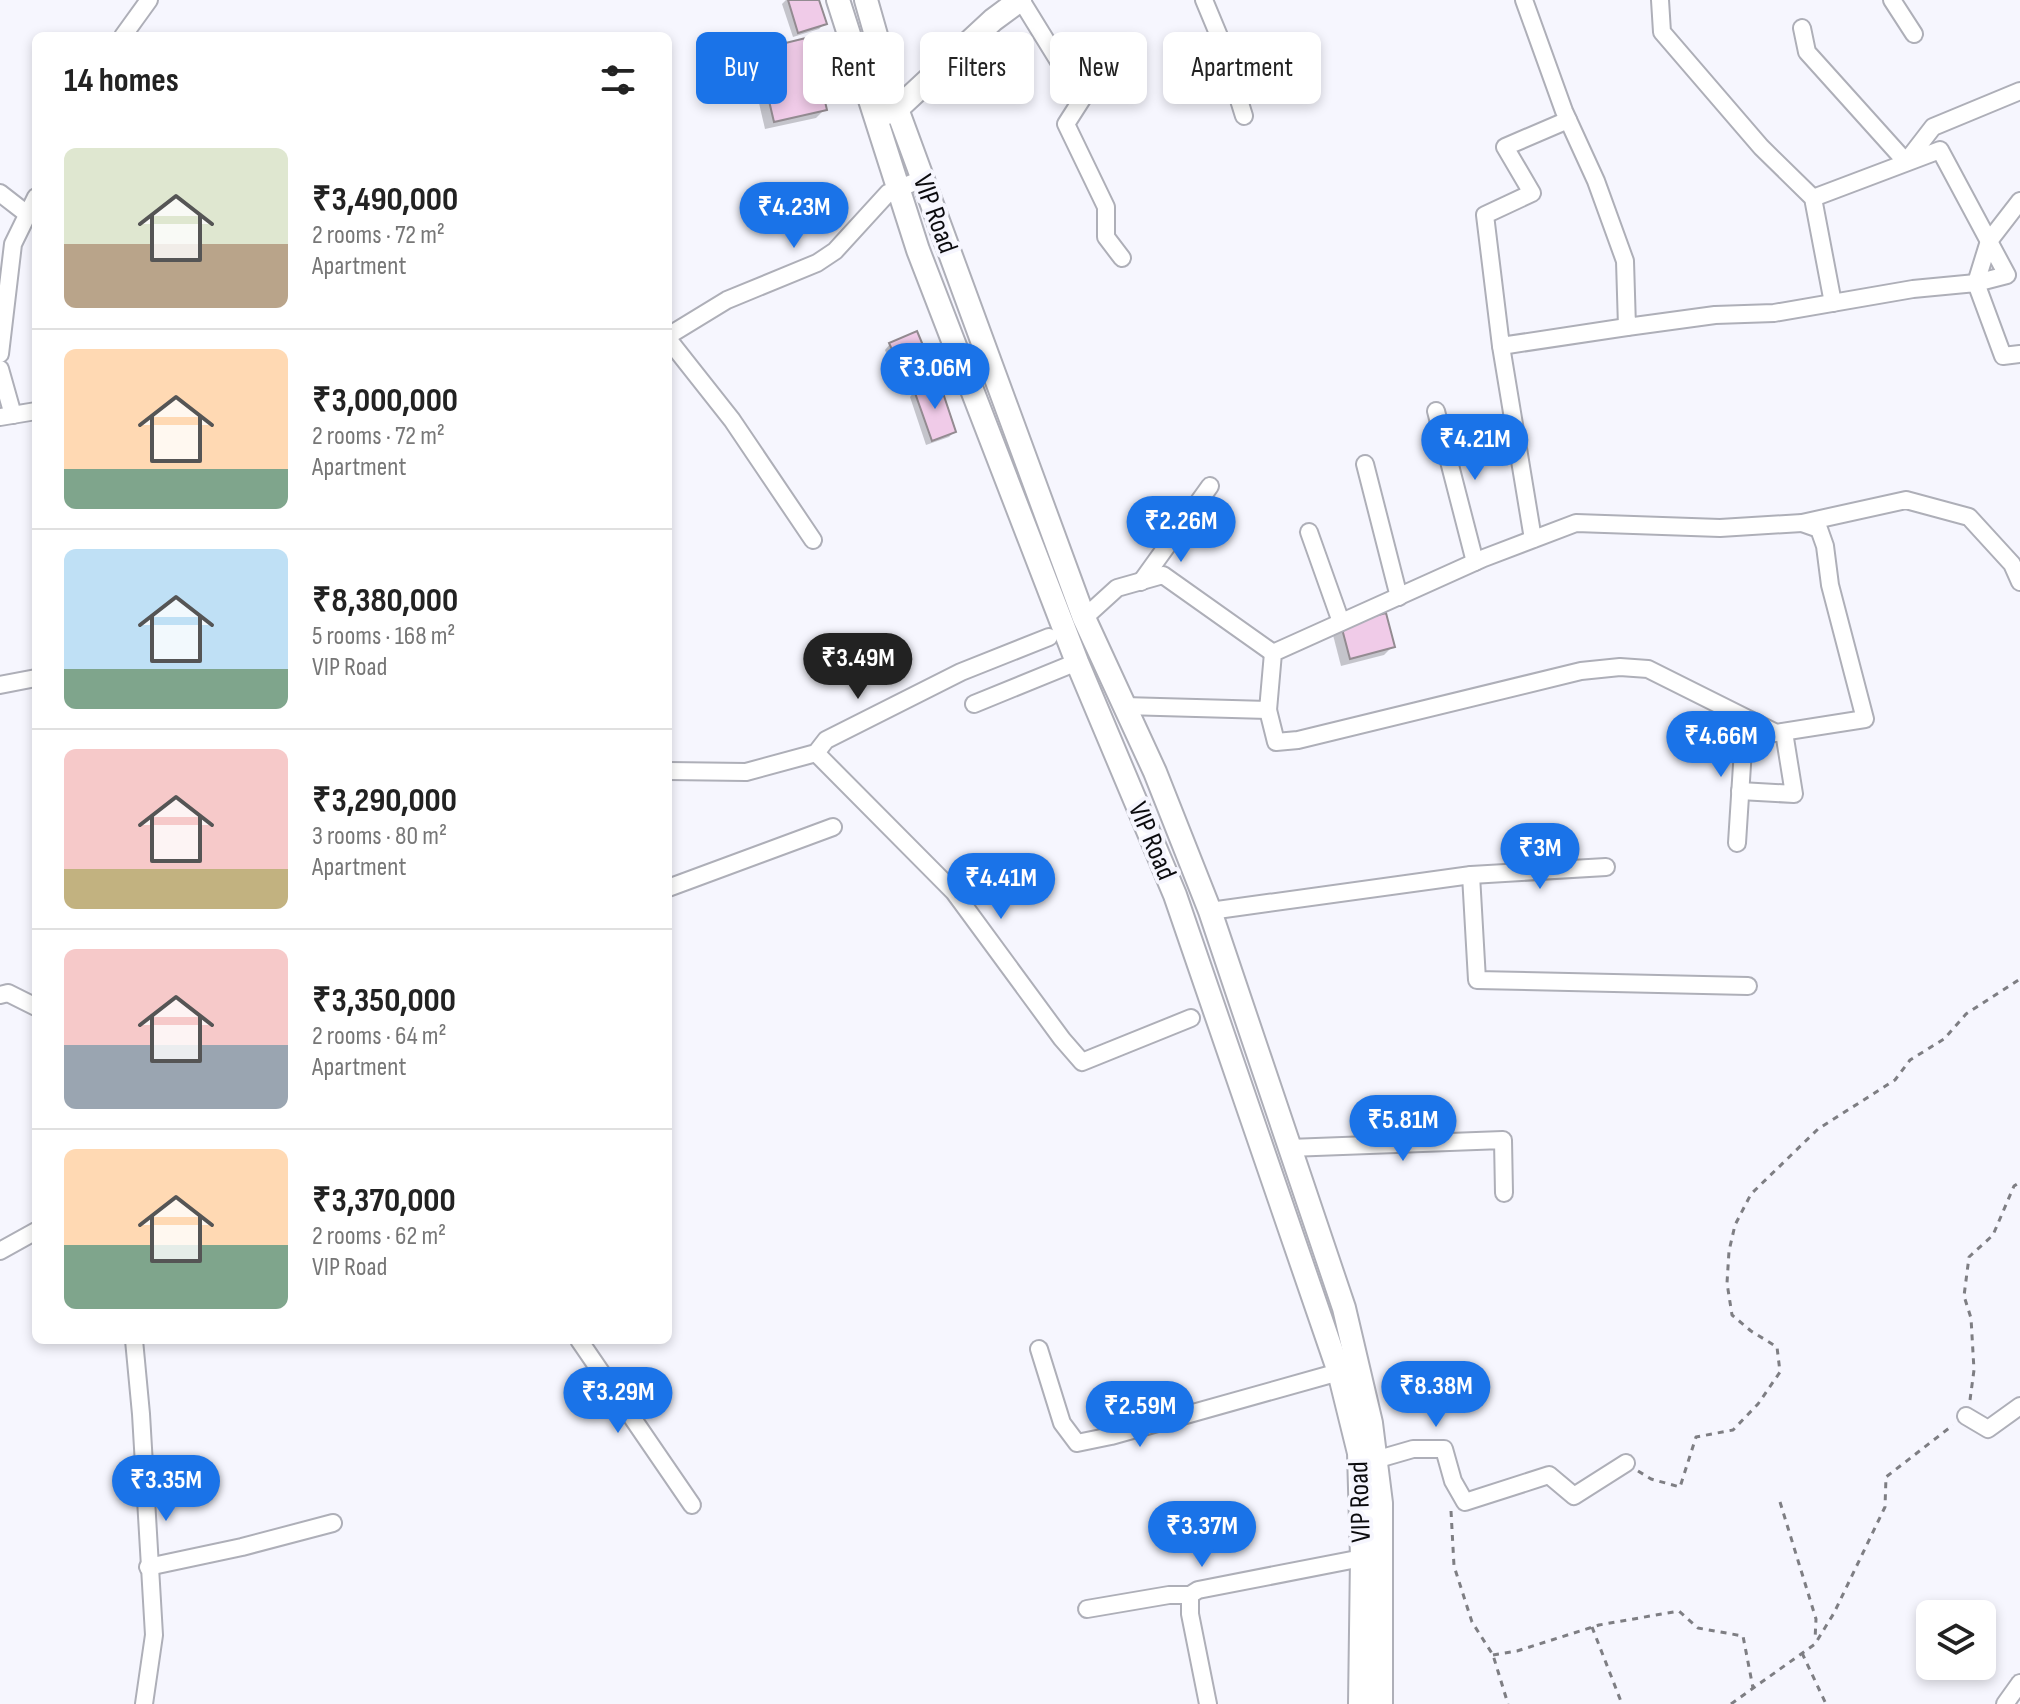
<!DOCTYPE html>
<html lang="en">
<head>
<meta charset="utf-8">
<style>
  body { margin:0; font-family:"Sofia Sans Condensed",sans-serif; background:#f6f6f6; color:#222; height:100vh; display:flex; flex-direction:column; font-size:30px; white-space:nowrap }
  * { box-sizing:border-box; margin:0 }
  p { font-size:26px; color:#767676 }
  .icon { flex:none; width:44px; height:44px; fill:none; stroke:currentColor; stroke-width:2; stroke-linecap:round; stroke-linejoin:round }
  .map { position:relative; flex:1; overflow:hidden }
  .details { position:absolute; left:32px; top:32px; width:640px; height:1312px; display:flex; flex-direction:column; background:#fff; border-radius:12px; box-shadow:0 4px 12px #0003 }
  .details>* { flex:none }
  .hud { position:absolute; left:696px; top:32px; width:760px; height:72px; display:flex; gap:16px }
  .tools { position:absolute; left:1916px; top:1600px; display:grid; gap:16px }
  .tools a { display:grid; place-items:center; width:80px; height:80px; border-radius:12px; background:#fff; box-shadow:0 4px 12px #0003; font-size:40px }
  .price { position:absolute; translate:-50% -68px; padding:0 18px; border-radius:28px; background:#1a73e8; color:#fff; font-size:26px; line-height:52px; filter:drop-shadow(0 2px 4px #0008) }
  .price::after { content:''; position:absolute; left:50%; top:48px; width:24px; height:18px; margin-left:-12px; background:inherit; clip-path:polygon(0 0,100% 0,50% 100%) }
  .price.current { background:#222; color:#fff }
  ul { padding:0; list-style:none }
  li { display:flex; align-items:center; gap:24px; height:200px; padding:0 32px }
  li+li { border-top:2px solid #e0e0e0 }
  li span { display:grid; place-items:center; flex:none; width:224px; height:160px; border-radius:12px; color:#555 }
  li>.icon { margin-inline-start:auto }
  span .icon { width:96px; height:96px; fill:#fffc; stroke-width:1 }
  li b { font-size:34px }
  h2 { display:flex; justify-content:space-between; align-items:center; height:96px; padding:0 32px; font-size:34px }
  .chip { padding:0 28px; border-radius:12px; background:#fff; box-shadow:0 4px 12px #0003; font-size:28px; line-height:72px }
  .chip.current { background:#1a73e8; color:#fff }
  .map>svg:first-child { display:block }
  .shadow { fill:#0003 }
  .building { fill:#f0cbe8; stroke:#938b91; stroke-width:2 }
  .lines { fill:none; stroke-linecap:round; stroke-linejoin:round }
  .minor-casing { stroke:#aeafb8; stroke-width:20 }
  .secondary-casing { stroke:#aeafb8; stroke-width:26 }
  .path { stroke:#7e7e83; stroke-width:3; stroke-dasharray:6 6; stroke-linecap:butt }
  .minor { stroke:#fff; stroke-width:16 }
  .secondary { stroke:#fff; stroke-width:22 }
  .labels { text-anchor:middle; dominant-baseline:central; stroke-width:8; stroke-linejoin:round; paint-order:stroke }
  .street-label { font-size:28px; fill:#0b0b0e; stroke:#f6f6fe }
</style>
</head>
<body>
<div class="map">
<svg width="2020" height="1704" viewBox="0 0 2020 1704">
  <rect width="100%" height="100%" fill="#f6f6fe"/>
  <g class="shadow">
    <path d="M 786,0 L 817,0 L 825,23 L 819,29 L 793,37 L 782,4 Z"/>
    <path d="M 758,52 L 825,109 L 816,118 L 765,129 L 749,60 Z"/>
    <path d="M 890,344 L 930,366 L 912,377 L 907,364 L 893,369 L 885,350 Z"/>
    <path d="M 915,391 L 954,432 L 949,437 L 926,445 L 910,397 Z"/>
    <path d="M 1342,626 L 1393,646 L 1384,655 L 1341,666 L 1333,635 Z"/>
  </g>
  <g class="building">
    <path d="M 788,0 L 819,0 L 827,24 L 798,33 Z"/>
    <path d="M 810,37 L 827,110 L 774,122 L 757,50 Z"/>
    <path d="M 917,331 L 932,367 L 918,373 L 912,360 L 899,365 L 889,343 Z"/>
    <path d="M 939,381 L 956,432 L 932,441 L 914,390 Z"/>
    <path d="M 1386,613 L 1395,647 L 1350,659 L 1341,625 Z"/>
  </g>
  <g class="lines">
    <defs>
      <g id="minor">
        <path d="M 1021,0 L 1082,99 L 1066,124 L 1106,207 L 1106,237 L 1122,258"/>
        <path d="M 1204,0 L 1219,36 L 1244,116"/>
        <path d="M 1524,0 L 1564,111 L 1596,181 L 1625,261 L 1627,327 L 1715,315 L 1774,313 L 1913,289 L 1976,283 L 2003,356 L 2020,354"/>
        <path d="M 1660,0 L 1662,32 L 1761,147 L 1813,198 L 1833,303"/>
        <path d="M 1892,0 L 1914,34"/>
        <path d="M 1802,28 L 1807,52 L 1906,162 L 1933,127 L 2020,91"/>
        <path d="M 123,36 L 149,0"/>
        <path d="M 1568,120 L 1505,147 L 1532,193 L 1485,215 L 1501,346 L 1627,327"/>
        <path d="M 0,193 L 27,214"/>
        <path d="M 1813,198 L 1940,150 L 2007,275 L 1976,283"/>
        <path d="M 1976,283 L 1989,241 L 2020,201"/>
        <path d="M 668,336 L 727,300 L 817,263 L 835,251 L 888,193 L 922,179"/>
        <path d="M 668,339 L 732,420 L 813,540"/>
        <path d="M 1501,346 L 1533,539"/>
        <path d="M 0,354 L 13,244 L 36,197"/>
        <path d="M 0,369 L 13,415"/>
        <path d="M 1436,411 L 1475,562"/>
        <path d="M 0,417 L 36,411"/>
        <path d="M 1365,464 L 1399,597"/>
        <path d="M 1309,532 L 1341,622"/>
        <path d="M 1141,582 L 1210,486"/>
        <path d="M 1084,618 L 1117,588 L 1163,575 L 1273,653"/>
        <path d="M 0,685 L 36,678"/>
        <path d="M 974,704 L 1077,662"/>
        <path d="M 1124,706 L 1268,710 L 1273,653 L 1484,558 L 1576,523 L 1720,528 L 1802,523 L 1906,500 L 1969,517 L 2012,564 L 2020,582"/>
        <path d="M 1268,710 L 1276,742 L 1298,740 L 1581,671 L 1620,667 L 1648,669 L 1776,733 L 1865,719 L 1830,585 L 1825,546 L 1819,529 L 1802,523"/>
        <path d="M 816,753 L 954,892 L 1062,1039 L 1082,1062 L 1191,1018"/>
        <path d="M 668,771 L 746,772 L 816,753 L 826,740 L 961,672 L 1049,637"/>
        <path d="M 1740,791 L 1794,794 L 1784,732"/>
        <path d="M 1737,843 L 1745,718"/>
        <path d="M 1471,875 L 1606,867"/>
        <path d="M 668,888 L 833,827"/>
        <path d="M 1210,911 L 1471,875 L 1477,980 L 1748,986"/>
        <path d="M 0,995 L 8,993 L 36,1007"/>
        <path d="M 1289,1148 L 1503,1140 L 1504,1193"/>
        <path d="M 0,1251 L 36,1231"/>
        <path d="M 134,1340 L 141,1414 L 154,1635 L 144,1704"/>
        <path d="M 579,1340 L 692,1505"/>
        <path d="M 1039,1349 L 1062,1423 L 1077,1443 L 1111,1436 L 1339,1372"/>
        <path d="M 1966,1416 L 1988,1429 L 2020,1406"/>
        <path d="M 1375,1460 L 1413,1449 L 1444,1449 L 1453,1481 L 1465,1502 L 1549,1475 L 1574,1496 L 1626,1463"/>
        <path d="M 148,1567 L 242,1547 L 333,1523"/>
        <path d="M 1087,1609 L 1169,1595 L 1190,1595"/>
        <path d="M 1208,1704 L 1190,1614 L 1190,1595 L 1198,1590 L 1362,1558"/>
        <path d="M 2005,1704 L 2020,1683"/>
      </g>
      <g id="secondary">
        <path d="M 838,0 L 918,250 L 1077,662 L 1175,895 L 1339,1372 L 1359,1453 L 1362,1558 L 1360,1704"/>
        <path d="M 866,0 L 897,109 L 1084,618 L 1155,772 L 1210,911 L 1344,1308 L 1371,1423 L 1381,1503 L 1381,1704"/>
        <path d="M 887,113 L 897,109 L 993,20 L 1020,0"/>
      </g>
    </defs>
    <use href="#minor" class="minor-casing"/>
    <use href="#secondary" class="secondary-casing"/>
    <g class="path">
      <path d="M 1970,1400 L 1974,1370 L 1971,1318 L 1964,1296 L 1969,1257 L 1993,1235 L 2014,1186 L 2020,1182"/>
      <path d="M 1638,1471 L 1651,1479 L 1680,1487 L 1696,1437 L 1733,1430 L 1758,1404 L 1780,1372 L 1777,1347 L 1751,1331 L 1732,1315 L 1727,1283 L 1729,1251 L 1735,1225 L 1751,1194 L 1818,1129 L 1895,1080 L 1910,1060 L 1944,1039 L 1966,1014 L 2020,979"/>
      <path d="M 1780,1502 L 1816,1619 L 1815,1640"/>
      <path d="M 1451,1511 L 1454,1566 L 1472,1622 L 1493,1655 L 1508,1704"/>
      <path d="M 1592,1627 L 1622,1704"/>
      <path d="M 1802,1653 L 1826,1704"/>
      <path d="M 1493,1655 L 1517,1651 L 1599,1625 L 1679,1611 L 1698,1628 L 1743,1636 L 1753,1688"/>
      <path d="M 1731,1704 L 1815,1644 L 1834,1613 L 1885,1507 L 1886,1477 L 1953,1425"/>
    </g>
    <use href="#minor" class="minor"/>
    <use href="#secondary" class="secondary"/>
  </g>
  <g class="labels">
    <g class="street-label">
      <text transform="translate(935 214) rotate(70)">VIP Road</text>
      <text transform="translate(1152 841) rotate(67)">VIP Road</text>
      <text transform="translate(1360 1502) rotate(-92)">VIP Road</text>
    </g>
  </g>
</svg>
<div class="tools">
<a><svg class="icon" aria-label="layers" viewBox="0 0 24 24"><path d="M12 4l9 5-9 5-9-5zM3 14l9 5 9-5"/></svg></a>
</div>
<b class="price" style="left:794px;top:250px">₹4.23M</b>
<b class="price" style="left:935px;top:411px">₹3.06M</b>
<b class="price" style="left:1475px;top:482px">₹4.21M</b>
<b class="price" style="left:1181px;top:564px">₹2.26M</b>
<b class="price current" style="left:858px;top:701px">₹3.49M</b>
<b class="price" style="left:1721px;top:779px">₹4.66M</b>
<b class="price" style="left:1540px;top:891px">₹3M</b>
<b class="price" style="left:1001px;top:921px">₹4.41M</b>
<b class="price" style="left:1403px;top:1163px">₹5.81M</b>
<b class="price" style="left:1436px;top:1429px">₹8.38M</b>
<b class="price" style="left:618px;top:1435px">₹3.29M</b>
<b class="price" style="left:1140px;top:1449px">₹2.59M</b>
<b class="price" style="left:166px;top:1523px">₹3.35M</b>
<b class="price" style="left:1202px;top:1569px">₹3.37M</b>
<div class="hud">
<a class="chip current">Buy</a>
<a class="chip">Rent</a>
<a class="chip">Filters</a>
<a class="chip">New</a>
<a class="chip">Apartment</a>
</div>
<section class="details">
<h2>14 homes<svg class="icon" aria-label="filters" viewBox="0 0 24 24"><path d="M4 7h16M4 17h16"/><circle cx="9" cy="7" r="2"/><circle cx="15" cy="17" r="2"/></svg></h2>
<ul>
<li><span style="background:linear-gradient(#dfe7d0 60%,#b9a48a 0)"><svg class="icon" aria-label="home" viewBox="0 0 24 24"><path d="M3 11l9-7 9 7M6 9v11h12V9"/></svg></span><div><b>₹3,490,000</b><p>2 rooms · 72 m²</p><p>Apartment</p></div></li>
<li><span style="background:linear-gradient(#ffd9b3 75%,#7fa58c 0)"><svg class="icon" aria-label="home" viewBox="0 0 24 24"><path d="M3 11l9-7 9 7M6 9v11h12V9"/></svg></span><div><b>₹3,000,000</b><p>2 rooms · 72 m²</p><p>Apartment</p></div></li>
<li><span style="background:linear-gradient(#bfe0f5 75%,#7fa58c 0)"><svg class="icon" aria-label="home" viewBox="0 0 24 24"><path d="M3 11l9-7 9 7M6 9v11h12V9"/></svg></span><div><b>₹8,380,000</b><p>5 rooms · 168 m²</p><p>VIP Road</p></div></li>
<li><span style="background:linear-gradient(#f6c9c9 75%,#c2b280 0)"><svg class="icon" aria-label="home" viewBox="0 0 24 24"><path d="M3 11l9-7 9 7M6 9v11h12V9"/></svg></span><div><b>₹3,290,000</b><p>3 rooms · 80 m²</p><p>Apartment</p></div></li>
<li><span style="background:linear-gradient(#f6c9c9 60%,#9aa5b1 0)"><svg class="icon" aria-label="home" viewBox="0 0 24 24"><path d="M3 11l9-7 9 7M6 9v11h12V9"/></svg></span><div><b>₹3,350,000</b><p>2 rooms · 64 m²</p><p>Apartment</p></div></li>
<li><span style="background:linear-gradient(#ffd9b3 60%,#7fa58c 0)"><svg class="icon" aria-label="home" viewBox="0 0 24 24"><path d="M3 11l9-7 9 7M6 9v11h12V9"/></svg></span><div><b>₹3,370,000</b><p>2 rooms · 62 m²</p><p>VIP Road</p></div></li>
</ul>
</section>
</div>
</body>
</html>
